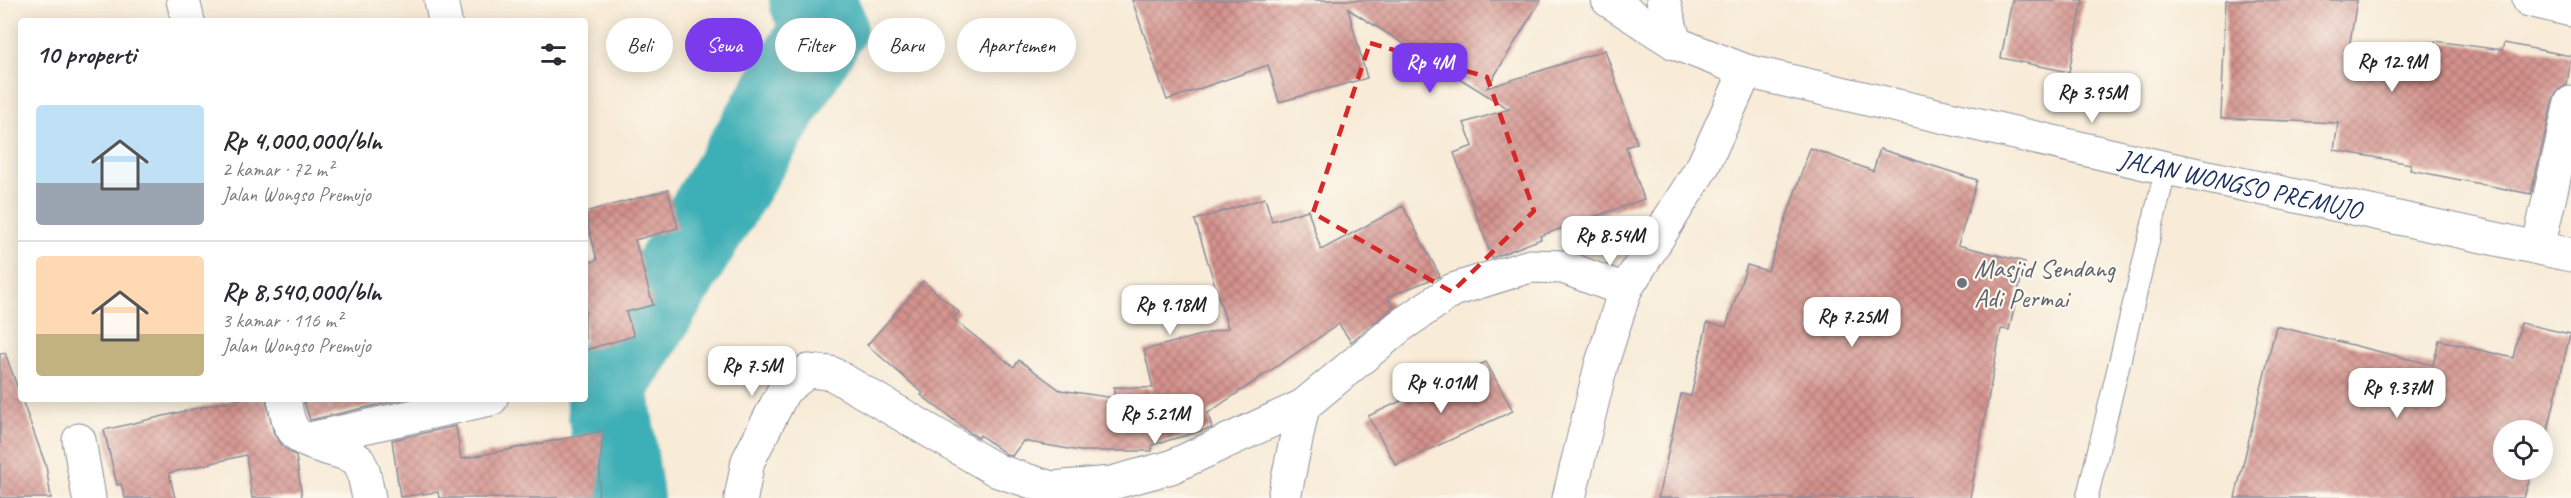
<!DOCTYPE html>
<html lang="id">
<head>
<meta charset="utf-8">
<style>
  body { margin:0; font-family:Caveat,sans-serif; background:#f2f2f3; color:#2b2b33; height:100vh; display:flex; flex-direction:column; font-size:22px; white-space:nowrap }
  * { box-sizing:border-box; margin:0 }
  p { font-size:20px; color:#7c7c81 }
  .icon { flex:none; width:33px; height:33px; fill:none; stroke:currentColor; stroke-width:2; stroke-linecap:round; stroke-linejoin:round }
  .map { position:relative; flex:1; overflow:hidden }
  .panel { position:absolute; left:18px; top:18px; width:570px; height:384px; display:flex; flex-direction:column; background:#fff; border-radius:6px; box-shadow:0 3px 15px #0003 }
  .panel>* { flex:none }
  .guide { position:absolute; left:606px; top:18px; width:570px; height:54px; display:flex; gap:12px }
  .controls { position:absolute; left:2493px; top:420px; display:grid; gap:12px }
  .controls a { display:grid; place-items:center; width:60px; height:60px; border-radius:50%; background:#fff; box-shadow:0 3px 15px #0003; font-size:30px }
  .price { position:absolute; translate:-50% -51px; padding:0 14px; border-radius:12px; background:#fff; color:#222; font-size:20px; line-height:39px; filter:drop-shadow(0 2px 3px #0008) }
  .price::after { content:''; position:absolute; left:50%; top:36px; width:18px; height:14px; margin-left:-9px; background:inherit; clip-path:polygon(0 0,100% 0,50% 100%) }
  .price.selected { background:#7c3aed; color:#fff }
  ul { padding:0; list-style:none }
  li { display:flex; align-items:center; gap:18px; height:150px; padding:0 18px }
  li+li { border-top:2px solid #e1e1e2 }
  li span { display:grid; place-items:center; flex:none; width:168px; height:120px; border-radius:6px; color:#555 }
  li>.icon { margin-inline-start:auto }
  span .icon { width:72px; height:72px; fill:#fffc; stroke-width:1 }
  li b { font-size:26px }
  h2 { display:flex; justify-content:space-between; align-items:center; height:72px; padding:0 18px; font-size:26px }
  .chip { padding:0 21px; border-radius:27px; background:#fff; box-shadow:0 3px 15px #0003; font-size:21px; line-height:54px }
  .chip.selected { background:#7c3aed; color:#fff }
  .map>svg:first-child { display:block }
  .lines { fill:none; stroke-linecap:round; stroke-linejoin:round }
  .river { stroke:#3eafb6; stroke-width:84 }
  .building { fill:url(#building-cross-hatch) }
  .service-casing { stroke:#8a8d9a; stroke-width:23 }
  .minor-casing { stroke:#8a8d9a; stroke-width:35 }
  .service { stroke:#fff; stroke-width:21 }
  .minor { stroke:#fff; stroke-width:33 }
  .marked { fill:none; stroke:#d62828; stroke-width:4.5; stroke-dasharray:12 8; stroke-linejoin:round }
  .worship-dot { fill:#6b7280; stroke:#fbf7ec; stroke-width:2 }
  .labels { text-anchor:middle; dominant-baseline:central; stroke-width:4.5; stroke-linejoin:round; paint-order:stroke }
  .street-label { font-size:26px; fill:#1b2f5e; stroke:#fbf7ec }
  .worship-label { font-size:26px; fill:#5b616d; stroke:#fbf7ec; text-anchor:start }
</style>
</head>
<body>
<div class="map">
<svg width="2571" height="498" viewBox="0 0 2571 498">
  <defs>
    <pattern id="building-cross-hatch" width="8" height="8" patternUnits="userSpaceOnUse" patternTransform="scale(1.5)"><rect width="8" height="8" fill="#d5928c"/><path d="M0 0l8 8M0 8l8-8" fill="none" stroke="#ac7876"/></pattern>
  </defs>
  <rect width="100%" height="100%" fill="#fbf7ec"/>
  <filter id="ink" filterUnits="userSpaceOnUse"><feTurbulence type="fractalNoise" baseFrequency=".0167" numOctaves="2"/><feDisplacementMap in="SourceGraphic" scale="12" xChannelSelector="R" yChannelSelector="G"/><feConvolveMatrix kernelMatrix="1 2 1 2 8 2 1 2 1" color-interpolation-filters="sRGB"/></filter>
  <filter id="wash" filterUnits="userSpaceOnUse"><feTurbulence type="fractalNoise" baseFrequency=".008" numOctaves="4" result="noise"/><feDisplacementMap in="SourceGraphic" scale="24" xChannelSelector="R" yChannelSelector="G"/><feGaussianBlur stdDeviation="1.35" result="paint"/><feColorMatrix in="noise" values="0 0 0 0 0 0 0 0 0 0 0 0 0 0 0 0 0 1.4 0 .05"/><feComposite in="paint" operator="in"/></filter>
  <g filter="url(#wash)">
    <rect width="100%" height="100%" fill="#f8ebd7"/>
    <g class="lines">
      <path class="river" d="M 622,498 L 606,386 L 825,26 L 811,0"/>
    </g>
    <g id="blocks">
      <g class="building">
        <path d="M 1132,0 L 1541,0 L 1487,88 L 1605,50 L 1637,143 L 1626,147 L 1644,199 L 1540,236 L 1541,239 L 1492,258 L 1454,153 L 1473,146 L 1464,123 L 1509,109 L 1348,9 L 1367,78 L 1279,102 L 1268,65 L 1167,100 Z"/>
        <path d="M 2012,0 L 2083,0 L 2069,72 L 2001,58 Z"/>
        <path d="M 2226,0 L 2357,0 L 2348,54 L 2432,69 L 2435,41 L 2502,50 L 2504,43 L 2571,56 L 2567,85 L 2558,90 L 2553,99 L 2531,194 L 2410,170 L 2411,164 L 2334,150 L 2338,123 L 2221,118 Z"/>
        <path d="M 1810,148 L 1873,171 L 1880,149 L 1977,180 L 1958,245 L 2025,262 L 2009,330 L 2001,329 L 1970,498 L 1658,498 L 1681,394 L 1691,396 L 1707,323 L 1726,327 L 1747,265 L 1768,271 Z"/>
        <path d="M 668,190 L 678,228 L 635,240 L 653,305 L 626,312 L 634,336 L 585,350 L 585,264 L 597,260 L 585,212 Z"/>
        <path d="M 1265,198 L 1272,221 L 1308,210 L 1321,250 L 1403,206 L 1440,276 L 1387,297 L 1394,307 L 1351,342 L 1339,324 L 1208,413 L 1212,428 L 1152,445 L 1152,451 L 1080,451 L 1023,441 L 1012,456 L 1006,454 L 980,435 L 979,438 L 972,434 L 921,395 L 923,393 L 867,345 L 923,281 L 959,312 L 953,319 L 1014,367 L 1019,360 L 1060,390 L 1114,398 L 1114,387 L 1153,388 L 1144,350 L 1228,328 L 1195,220 Z"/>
        <path d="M 2521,323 L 2570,334 L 2544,448 L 2542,430 L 2504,430 L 2504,470 L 2532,470 L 2524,498 L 2235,498 L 2276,326 L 2433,365 L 2439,340 L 2513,358 Z"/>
        <path d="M 5,353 L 46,466 L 51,498 L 0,498 L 0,354 Z"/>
        <path d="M 1486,362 L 1513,411 L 1396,465 L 1368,416 Z"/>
        <path d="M 236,399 L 266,399 L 274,434 L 284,448 L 296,456 L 302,498 L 252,498 L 246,455 L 169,473 L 175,498 L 125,498 L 121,484 L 117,485 L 104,430 Z"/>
        <path d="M 303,399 L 404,399 L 310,420 Z"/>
        <path d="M 456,426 L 461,459 L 603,431 L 598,498 L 439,498 L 438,492 L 400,497 L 392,440 Z"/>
      </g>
    </g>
  </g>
  <g filter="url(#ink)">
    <use href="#blocks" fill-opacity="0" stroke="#8a8d9a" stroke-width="1.5"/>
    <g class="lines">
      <defs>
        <path id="service" d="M 2087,498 L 2166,168"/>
        <g id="minor">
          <path d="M 183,0 L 188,21"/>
          <path d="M 441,0 L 445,21"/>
          <path id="s1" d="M 1608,0 L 1675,43 L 1746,71 L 2166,168 L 2571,255"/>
          <path d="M 1663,0 L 1675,43"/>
          <path d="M 2529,0 L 2571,10"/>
          <path d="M 2538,248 L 2571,103"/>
          <path d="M 284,399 C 286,408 287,419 291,426 C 302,449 339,447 358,460 L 363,470 L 369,498"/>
          <path d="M 79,440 L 89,498"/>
          <path d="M 305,440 L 491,399"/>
          <path d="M 741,498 L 748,461 L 784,390 L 808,371 L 831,373 L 998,471 L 1051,488"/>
          <path d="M 1049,498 L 1051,488 L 1112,483 L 1171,467 L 1303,406"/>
          <path d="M 1284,498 L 1303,406 L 1400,326 L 1453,290 L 1530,266 L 1563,267 L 1625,290"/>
          <path d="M 1569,498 L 1601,366 L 1625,290 L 1704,164 L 1746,71"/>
        </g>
      </defs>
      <use href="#service" class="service-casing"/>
      <use href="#minor" class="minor-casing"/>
      <use href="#service" class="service"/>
      <use href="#minor" class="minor"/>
    </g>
  </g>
  <path class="marked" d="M 1370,43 L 1487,77 L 1534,211 L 1452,292 L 1313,213 Z"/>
  <circle class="worship-dot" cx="1962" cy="283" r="6"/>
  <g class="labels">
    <g class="street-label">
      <text stroke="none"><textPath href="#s1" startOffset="663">JALAN WONGSO PREMUJO</textPath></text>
    </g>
    <g class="worship-label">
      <text x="1974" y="268">Masjid Sendang<tspan x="1974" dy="30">Adi Permai</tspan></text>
    </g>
  </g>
</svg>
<div class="controls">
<a><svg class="icon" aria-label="locate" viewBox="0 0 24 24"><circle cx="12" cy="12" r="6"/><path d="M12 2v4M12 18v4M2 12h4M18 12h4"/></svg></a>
</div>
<b class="price" style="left:2392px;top:93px">Rp 12.9M</b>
<b class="price selected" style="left:1430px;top:94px">Rp 4M</b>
<b class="price" style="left:2092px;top:124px">Rp 3.95M</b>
<b class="price" style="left:1610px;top:267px">Rp 8.54M</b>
<b class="price" style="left:1170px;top:336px">Rp 9.18M</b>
<b class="price" style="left:1852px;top:348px">Rp 7.25M</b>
<b class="price" style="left:752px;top:397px">Rp 7.5M</b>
<b class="price" style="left:1441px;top:414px">Rp 4.01M</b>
<b class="price" style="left:2397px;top:419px">Rp 9.37M</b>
<b class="price" style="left:1155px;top:445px">Rp 5.21M</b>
<div class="guide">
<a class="chip">Beli</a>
<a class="chip selected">Sewa</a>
<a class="chip">Filter</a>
<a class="chip">Baru</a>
<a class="chip">Apartemen</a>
</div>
<section class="panel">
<h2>10 properti<svg class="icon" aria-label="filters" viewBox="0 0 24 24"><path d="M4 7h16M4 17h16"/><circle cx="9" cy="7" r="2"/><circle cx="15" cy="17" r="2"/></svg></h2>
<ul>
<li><span style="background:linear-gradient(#bfe0f5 65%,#9aa5b1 0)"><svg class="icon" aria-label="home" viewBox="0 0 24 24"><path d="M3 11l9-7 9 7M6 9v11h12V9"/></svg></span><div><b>Rp 4,000,000/bln</b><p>2 kamar · 72 m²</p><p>Jalan Wongso Premujo</p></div></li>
<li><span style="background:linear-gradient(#ffd9b3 65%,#c2b280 0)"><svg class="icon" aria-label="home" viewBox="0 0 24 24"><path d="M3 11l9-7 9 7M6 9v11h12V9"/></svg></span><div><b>Rp 8,540,000/bln</b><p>3 kamar · 116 m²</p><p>Jalan Wongso Premujo</p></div></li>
</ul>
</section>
</div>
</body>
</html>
